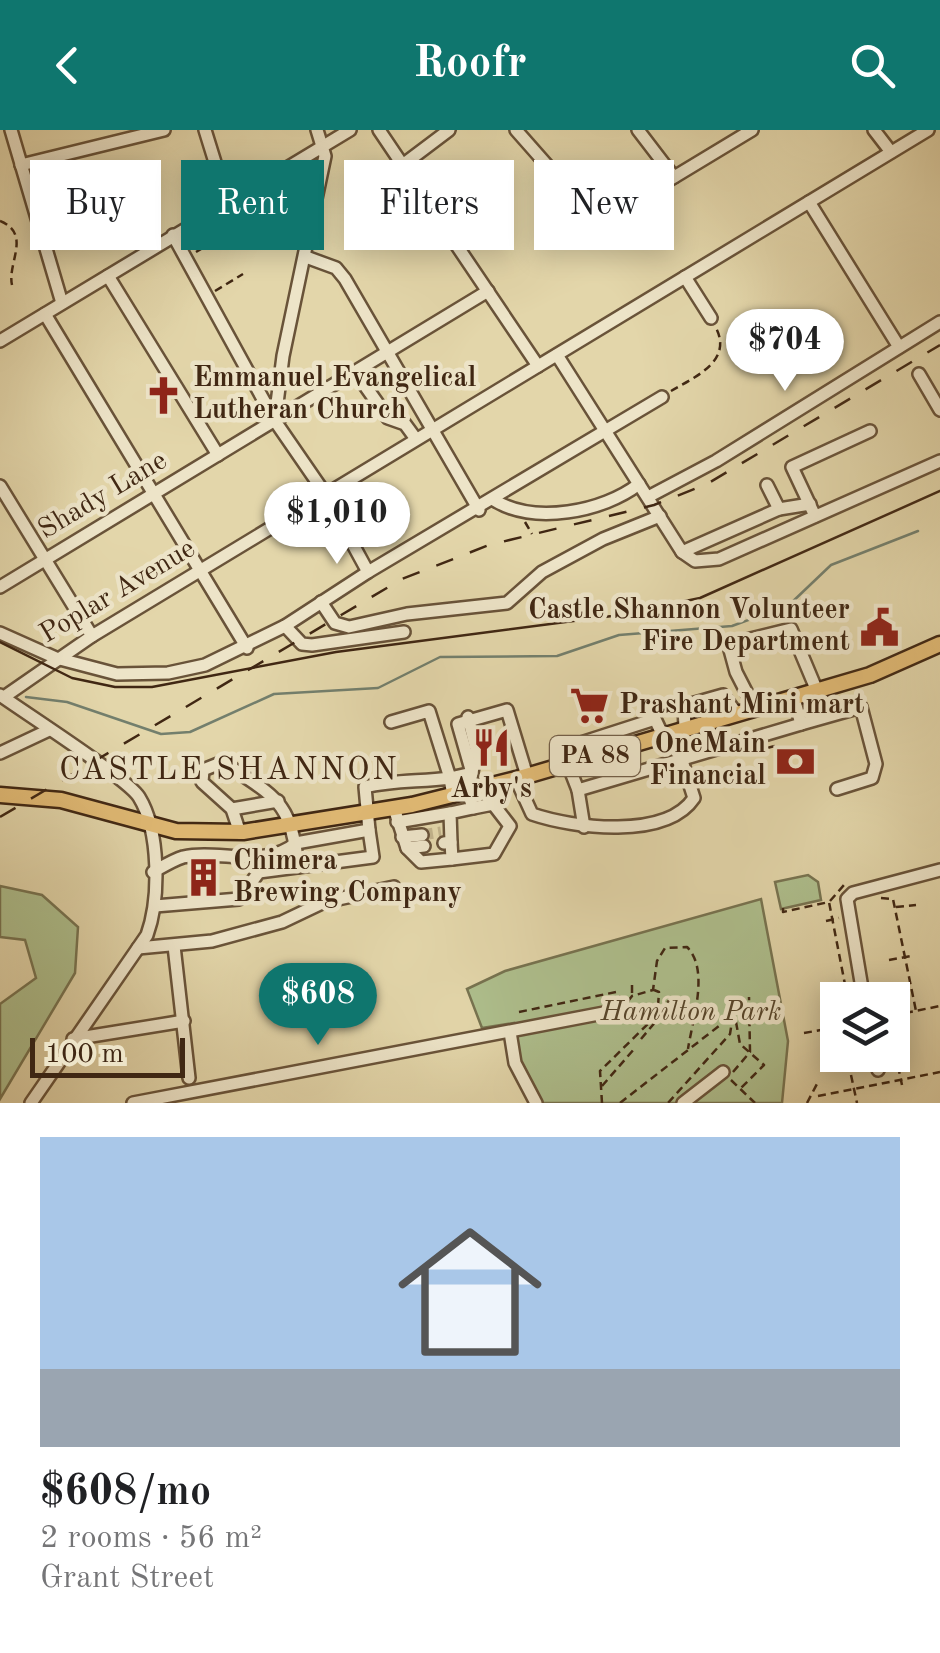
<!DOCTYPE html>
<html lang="en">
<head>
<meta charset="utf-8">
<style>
  body { margin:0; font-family:"Old Standard TT",serif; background:#f6f6f6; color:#202124; height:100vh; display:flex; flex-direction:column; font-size:38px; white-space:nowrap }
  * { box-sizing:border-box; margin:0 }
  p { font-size:32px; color:#757577 }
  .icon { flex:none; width:55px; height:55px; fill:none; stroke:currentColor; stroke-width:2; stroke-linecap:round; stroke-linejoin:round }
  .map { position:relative; height:973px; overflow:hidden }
  .panel { display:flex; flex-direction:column; background:#fff; flex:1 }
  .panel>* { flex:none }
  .banner { position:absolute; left:30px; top:30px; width:880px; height:90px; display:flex; gap:20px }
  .controls { position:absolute; left:820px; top:852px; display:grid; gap:20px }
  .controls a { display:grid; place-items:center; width:90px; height:90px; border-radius:0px; background:#fff; box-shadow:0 5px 25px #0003; font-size:50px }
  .scale { position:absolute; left:30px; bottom:25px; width:155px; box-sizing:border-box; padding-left:10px; border:5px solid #402713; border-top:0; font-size:28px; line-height:35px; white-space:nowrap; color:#402713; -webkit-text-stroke:8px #ede4c8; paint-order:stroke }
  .price { position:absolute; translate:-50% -85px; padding:0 22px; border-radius:35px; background:#fff; color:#222; font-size:32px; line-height:65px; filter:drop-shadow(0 2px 5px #0008) }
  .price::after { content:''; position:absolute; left:50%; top:60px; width:30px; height:22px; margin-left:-15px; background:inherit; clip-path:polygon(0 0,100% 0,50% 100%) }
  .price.active { background:#0f766e; color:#fff }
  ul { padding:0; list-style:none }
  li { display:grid; align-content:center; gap:20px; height:530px; padding:0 40px }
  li+li { border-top:2px solid #e0e0e0 }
  li span { display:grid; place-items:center; height:310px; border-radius:0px; color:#555 }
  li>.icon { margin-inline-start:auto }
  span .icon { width:180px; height:180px; fill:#fffc; stroke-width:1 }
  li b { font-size:42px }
  .chip { padding:0 35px; border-radius:0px; background:#fff; box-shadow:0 5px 25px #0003; font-size:35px; line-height:90px }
  .chip.active { background:#0f766e; color:#fff }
  header { display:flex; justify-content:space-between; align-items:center; height:130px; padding:0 40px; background:#0f766e; color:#fff; font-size:45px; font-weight:700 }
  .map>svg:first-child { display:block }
  .green { fill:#aebf8d; stroke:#777350; stroke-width:2.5 }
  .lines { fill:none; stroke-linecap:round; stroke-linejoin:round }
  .stream { stroke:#737f6d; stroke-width:2.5 }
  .minor-tunnel { stroke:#c2b38c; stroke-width:11; stroke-dasharray:11 5.5; stroke-linecap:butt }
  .minor-casing { stroke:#695339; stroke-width:16 }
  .major-casing { stroke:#402713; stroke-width:19 }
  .path { stroke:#402713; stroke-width:2.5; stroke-dasharray:8 5; stroke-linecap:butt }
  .minor { stroke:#ede4c8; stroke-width:11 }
  .major { stroke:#e2bb75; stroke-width:14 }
  .tram { stroke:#402713; stroke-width:2.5 }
  .rail { stroke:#402713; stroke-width:2.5; stroke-dasharray:18 18; stroke-linecap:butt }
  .labels { text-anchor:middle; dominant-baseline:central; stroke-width:9; stroke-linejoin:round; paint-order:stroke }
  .shield { fill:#ede4c8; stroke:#746049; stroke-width:2.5 }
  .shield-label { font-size:25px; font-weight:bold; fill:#402713 }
  .poi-label { font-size:28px; font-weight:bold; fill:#402713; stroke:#ede4c8; text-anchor:start }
  .street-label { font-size:28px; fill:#402713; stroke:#ede4c8 }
  .park-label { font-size:28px; font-style:italic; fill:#56452b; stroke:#ede4c8 }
  .quarter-label { font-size:32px; letter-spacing:2.5px; fill:#402713; stroke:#ede4c8 }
</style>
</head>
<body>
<header><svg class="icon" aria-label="back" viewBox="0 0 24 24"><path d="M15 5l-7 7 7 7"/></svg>Roofr<svg class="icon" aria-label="search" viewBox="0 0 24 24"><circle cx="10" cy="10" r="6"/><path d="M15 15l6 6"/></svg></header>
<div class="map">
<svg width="940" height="973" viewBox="0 0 940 973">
  <rect width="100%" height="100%" fill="#e3d6aa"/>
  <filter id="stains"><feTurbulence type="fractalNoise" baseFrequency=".002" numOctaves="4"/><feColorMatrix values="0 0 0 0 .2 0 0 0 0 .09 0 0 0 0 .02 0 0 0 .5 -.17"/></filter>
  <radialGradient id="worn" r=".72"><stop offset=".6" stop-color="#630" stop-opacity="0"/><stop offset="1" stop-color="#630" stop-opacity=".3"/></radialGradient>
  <g class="green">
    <path d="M 808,745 L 818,752 L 821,770 L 781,779 L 775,752 Z"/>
    <path d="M 0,756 L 42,765 L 78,797 L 75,843 L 0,969 L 0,874 L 36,848 L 25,810 L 0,807 Z"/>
    <path d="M 761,769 L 788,911 L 782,973 L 542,973 L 520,932 L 514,893 L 482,898 L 467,859 L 505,841 Z"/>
  </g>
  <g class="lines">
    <path class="stream" d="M 26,567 L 67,572 L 161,604 L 190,602 L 274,564 L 378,558 L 440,527 L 557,526 L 619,505 L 732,496 L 789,475 L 831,435 L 918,401"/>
    <path class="minor-tunnel" d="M 422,705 L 441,702"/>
    <defs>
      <g id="minor">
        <path d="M 11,0 L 62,173"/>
        <path d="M 205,0 L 227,71"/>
        <path d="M 379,0 L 538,236"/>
        <path d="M 516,0 L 598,93 L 752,0"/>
        <path d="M 638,0 L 674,47"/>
        <path d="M 874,0 L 891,22"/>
        <path d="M 404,34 L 449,0"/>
        <path d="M 21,35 L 164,0"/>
        <path d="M 809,72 L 899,217"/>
        <path d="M 173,105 L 275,291 L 326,365 L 368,442"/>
        <path d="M 306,127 L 336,138 L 345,149 L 479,380"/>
        <path d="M 108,146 L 218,325"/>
        <path d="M 685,147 L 711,188"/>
        <path d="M 45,184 L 247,518"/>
        <path d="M 0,211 L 350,0"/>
        <path d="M 557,225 L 682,422 L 695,431 L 719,429 L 940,331"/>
        <path d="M 356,243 L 388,288 L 405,294 L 416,309"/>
        <path d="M 919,244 L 940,280"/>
        <path d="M 275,289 L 283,226 L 325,26 L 317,0"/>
        <path d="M 767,355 L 779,379 L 810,374"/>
        <path d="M 0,356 L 92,506"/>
        <path d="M 648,367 L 716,331 L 940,192"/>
        <path d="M 494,370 C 534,395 603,382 639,354"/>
        <path d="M 815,386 L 792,337 L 870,301"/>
        <path d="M 682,422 L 779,379"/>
        <path d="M 0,457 L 488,161"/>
        <path d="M 321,472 L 335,493 L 349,497 L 407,484 L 507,473 L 542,442 L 603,409 L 660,386"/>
        <path d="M 285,496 L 302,514 L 312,515 L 404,502"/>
        <path d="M 0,503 L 56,528 L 117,544 L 168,543 L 205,535 L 285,496 L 368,442 L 662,267"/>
        <path d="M 0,565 C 25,583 127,648 139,667 C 160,701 160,769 147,805 L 31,973"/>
        <path d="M 4,567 L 92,506 L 928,0"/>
        <path d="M 794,568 L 801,594 L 861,577 L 876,634 L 872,648 L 837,659"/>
        <path d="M 755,579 L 736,542 L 730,520 L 734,513 L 791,499 L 817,561"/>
        <path d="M 391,592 L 429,581 L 450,648 L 472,643 L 476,619 L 468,587"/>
        <path d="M 685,599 L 684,576 L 723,565 L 737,584"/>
        <path d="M 663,606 L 655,589 L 562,619 L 578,660 L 801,594"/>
        <path d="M 0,623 L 49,600"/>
        <path d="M 516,649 L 532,684 C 573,698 666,710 694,668 L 673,603"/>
        <path d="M 578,660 L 584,697"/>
        <path d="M 394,678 L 407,718 L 424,716"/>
        <path d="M 232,679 L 278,671"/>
        <path d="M 397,692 L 450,683"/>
        <path d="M 369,700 L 365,657 C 394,650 420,652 450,648 L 453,666"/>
        <path d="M 240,703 L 232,679 L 202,652 L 203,640 L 223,632 C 276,668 291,670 298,737"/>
        <path d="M 402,707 L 422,705"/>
        <path d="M 444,713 L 451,712 L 450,683 L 473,678 L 468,662 L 472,643 L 458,594 L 507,580 L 527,646"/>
        <path d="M 407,718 L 421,732 L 452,729 L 451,712"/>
        <path d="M 452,729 L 494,724 L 510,696 L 493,674 L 473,678"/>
        <path d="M 153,742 C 162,737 173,730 183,727 C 218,719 266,739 296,713 L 369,700 L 373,727 L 259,742 L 239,769 L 155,776"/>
        <path d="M 174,816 L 189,948"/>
        <path d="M 138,818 L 212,811 L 282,792 L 324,772 L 394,757"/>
        <path d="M 864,870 L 847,769 L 853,763 L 940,740"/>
        <path d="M 510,902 L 515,933 L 536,973"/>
        <path d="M 73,909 L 184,891"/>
        <path d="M 875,925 L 878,940"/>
        <path d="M 133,973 L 609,882"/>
        <path d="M 683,973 L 723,942"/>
      </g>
      <path id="major" d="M 0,665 L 61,670 L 176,701 L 243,702 L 412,675 L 516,649 L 870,545 L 940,514"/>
    </defs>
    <use href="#minor" class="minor-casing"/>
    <use href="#major" class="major-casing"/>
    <g class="path">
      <path d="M 0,91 C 32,104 7,133 12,155"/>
      <path d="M 215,96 L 222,109"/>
      <path d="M 196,122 L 221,107"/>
      <path d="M 215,161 L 243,144"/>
      <path d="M 671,261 C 697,246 734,230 715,196"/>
      <path d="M 525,392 L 532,404"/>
      <path d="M 767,618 L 775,616"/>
      <path d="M 881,768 L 893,769 L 916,881"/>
      <path d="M 830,771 L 844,755"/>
      <path d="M 896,777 L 916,775"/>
      <path d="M 783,778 L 783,782 L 829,772 L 848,870"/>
      <path d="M 826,791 L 839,788"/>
      <path d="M 889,830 L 911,826"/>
      <path d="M 632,855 L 632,865"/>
      <path d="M 519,882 L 616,862 L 625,874"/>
      <path d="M 620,882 L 632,866 L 653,860 L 657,831 L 665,818 L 687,817 C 710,840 692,891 688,919"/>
      <path d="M 905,883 L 940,876"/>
      <path d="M 736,892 L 740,914 L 764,935 L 740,959"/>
      <path d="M 804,903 L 838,897"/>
      <path d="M 641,909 L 657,890 L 659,862 L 654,860"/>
      <path d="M 898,936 L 902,955"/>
      <path d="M 733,942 L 750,922 L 749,867"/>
      <path d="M 851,945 L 857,973"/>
      <path d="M 731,950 L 755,973"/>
      <path d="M 602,956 L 635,918"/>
      <path d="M 818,966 L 940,942"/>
      <path d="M 602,973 L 600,941 L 657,885"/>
      <path d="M 620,973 L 733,885 L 730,904 L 668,973"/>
      <path d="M 807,973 L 818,952"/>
    </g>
    <use href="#minor" class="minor"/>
    <use href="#major" class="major"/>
    <path class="tram" d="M 0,512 L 72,548 L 115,557 L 152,557 L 336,522 L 612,486 L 700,468 L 940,361"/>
    <path class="rail" d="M 0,687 L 402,449 L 489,415 L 654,375 L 707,354 L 940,215"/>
  </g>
  <defs>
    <symbol id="church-bare" viewBox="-9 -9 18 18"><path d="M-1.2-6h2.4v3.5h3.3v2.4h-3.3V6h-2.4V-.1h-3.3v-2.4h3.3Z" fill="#8f2418" stroke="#ede4c8" stroke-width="2.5" paint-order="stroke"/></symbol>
    <symbol id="civic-bare" viewBox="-9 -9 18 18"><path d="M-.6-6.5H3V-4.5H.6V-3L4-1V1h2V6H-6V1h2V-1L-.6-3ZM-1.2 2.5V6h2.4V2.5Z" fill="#8f2418" stroke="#ede4c8" stroke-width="2.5" paint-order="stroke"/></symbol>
    <symbol id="supermarket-bare" viewBox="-9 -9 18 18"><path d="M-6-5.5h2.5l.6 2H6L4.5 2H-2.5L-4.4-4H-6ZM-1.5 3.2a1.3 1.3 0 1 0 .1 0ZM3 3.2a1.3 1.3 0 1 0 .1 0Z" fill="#8f2418" stroke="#ede4c8" stroke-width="2.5" paint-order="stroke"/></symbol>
    <symbol id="restaurant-bare" viewBox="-9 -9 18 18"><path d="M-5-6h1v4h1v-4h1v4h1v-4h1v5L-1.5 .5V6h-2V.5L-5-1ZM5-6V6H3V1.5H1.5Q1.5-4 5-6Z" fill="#8f2418" stroke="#ede4c8" stroke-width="2.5" paint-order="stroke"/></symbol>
    <symbol id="bank-bare" viewBox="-9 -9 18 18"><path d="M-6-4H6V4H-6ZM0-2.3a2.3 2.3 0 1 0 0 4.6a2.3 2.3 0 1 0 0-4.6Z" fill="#8f2418" stroke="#ede4c8" stroke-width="2.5" paint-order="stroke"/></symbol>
    <symbol id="building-bare" viewBox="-9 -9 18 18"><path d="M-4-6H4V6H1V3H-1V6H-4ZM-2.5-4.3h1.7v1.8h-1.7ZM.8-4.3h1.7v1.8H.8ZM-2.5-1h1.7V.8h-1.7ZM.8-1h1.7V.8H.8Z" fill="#8f2418" stroke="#ede4c8" stroke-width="2.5" paint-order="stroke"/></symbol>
  </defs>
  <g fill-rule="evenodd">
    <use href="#church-bare" x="136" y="238" width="55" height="55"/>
    <use href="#civic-bare" x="852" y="470" width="55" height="55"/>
    <use href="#supermarket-bare" x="562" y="548" width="55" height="55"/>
    <use href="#restaurant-bare" x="464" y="590" width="55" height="55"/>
    <use href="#bank-bare" x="768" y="604" width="55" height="55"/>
    <use href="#building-bare" x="176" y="720" width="55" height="55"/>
  </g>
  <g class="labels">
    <rect class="shield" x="550" y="606" width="90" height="40" rx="8"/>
    <g class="shield-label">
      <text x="595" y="626">PA 88</text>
    </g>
    <g class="poi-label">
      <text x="193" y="249">Emmanuel Evangelical<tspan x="193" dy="32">Lutheran Church</tspan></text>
      <text x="850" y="481" text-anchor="end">Castle Shannon Volunteer<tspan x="850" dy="32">Fire Department</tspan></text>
      <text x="619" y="576">Prashant Mini mart</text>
      <text x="766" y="615" text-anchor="end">OneMain<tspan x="766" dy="32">Financial</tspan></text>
      <text x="491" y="660" text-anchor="middle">Arby's</text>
      <text x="233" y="732">Chimera<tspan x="233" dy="32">Brewing Company</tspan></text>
    </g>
    <g class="street-label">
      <text transform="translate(103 366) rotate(-31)">Shady Lane</text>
      <text transform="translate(118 462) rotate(-31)">Poplar Avenue</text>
    </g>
    <g class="park-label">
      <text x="691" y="883">Hamilton Park</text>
    </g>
    <g class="quarter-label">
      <text x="229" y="641">CASTLE SHANNON</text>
    </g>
  </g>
  <rect width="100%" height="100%" filter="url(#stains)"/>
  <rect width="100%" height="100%" fill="url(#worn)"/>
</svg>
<div class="controls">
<a><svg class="icon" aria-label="layers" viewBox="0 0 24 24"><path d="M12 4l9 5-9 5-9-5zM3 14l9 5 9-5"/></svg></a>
</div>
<div class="scale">100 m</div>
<b class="price" style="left:785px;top:264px">$704</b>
<b class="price" style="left:337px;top:437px">$1,010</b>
<b class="price active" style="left:318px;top:918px">$608</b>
<div class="banner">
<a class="chip">Buy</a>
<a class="chip active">Rent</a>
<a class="chip">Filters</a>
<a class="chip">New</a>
</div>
</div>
<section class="panel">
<ul>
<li><span style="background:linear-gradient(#a9c7e8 75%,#9aa5b1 0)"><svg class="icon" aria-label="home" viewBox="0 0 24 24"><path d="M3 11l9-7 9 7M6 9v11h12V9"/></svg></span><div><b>$608/mo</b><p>2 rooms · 56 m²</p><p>Grant Street</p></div></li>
</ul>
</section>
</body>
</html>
